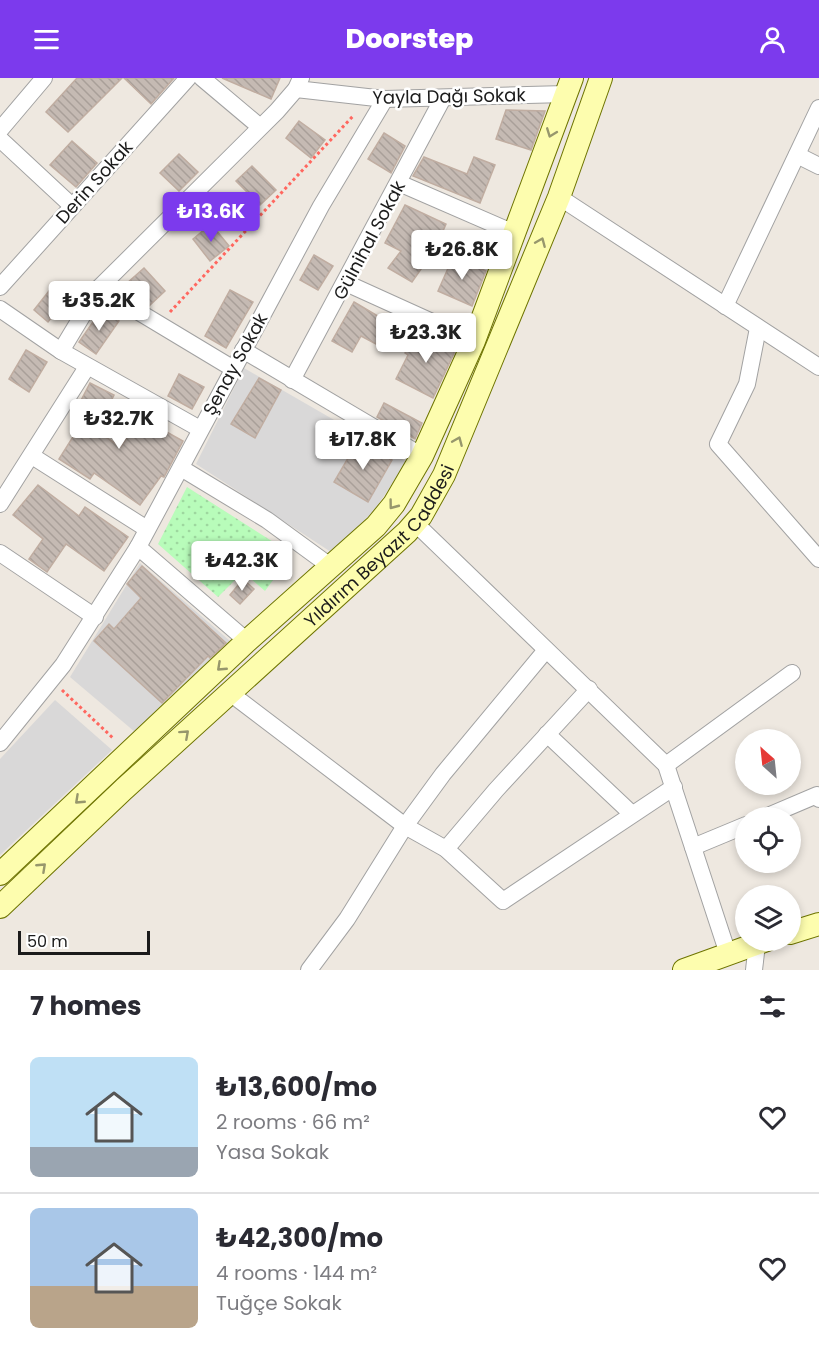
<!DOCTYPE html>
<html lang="en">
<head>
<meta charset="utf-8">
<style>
  body { margin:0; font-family:Poppins,sans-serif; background:#f7f7f7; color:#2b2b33; height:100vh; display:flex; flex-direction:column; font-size:22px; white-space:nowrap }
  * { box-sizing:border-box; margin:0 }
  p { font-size:20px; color:#7c7c81 }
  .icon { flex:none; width:33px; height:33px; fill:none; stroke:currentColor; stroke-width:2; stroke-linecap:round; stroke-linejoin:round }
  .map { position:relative; height:892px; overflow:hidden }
  .panel { display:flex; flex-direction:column; background:#fff; flex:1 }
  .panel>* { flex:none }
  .needle { width:39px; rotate:333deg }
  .buttons { position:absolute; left:735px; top:651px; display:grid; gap:12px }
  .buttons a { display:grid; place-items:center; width:66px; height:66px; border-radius:50%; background:#fff; box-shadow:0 3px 9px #0003; font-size:30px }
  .scale { position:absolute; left:18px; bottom:15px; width:132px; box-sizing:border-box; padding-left:6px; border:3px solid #1b1b1b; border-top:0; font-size:16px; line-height:21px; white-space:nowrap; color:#1b1b1b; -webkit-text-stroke:4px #fff; paint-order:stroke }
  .price { position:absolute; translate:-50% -51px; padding:0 14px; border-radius:6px; background:#fff; color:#222; font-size:20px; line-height:39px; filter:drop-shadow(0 2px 3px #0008) }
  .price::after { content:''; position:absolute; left:50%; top:36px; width:18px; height:14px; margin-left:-9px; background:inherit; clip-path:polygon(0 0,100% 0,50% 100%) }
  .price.active { background:#7c3aed; color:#fff }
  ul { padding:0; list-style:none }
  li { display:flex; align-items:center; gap:18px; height:150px; padding:0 30px }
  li+li { border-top:2px solid #e1e1e2 }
  li span { display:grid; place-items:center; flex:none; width:168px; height:120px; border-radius:9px; color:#555 }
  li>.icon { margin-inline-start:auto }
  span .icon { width:72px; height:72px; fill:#fffc; stroke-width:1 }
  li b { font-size:26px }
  h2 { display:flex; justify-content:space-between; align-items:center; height:72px; padding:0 30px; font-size:26px }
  header { display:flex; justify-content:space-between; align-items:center; height:78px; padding:0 30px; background:#7c3aed; color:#fff; font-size:27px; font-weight:800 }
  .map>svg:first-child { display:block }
  .residential { fill:#d9d8d8 }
  .park { fill:url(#park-dots) }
  .building { fill:url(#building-back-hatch); stroke:#c0ada1; stroke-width:1.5 }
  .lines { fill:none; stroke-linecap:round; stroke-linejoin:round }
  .street-casing { stroke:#a2a2a2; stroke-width:18 }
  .secondary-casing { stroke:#6e7400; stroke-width:24 }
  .path { stroke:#ff675f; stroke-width:3; stroke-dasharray:3 3; stroke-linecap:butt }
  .street { stroke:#fff; stroke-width:16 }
  .secondary { stroke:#fdfdae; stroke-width:22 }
  .oneway { stroke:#97976c }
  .labels { text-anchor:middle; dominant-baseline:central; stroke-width:5; stroke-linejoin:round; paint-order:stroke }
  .street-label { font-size:18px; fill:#1b1b1b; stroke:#fff }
</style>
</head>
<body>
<header><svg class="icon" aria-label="menu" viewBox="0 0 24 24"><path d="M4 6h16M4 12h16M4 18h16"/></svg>Doorstep<svg class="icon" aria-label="person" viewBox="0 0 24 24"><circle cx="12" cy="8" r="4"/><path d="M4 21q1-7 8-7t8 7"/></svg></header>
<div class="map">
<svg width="819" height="892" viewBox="0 0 819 892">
  <defs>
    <pattern id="park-dots" width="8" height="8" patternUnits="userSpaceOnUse" patternTransform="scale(1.5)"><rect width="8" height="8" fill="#b8fcba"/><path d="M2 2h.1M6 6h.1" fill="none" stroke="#9ed79f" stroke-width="1.8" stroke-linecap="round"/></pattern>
    <pattern id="building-back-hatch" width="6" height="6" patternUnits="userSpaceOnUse" patternTransform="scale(1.5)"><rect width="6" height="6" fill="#c5bab3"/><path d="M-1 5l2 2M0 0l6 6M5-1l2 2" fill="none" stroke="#a99f99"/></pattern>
  </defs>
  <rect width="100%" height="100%" fill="#eee8e0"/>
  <g class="residential">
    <path d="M 244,290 L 407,384 L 373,434 L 331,474 L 196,386 Z"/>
    <path d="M 140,485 L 230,563 L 135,654 L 70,599 Z"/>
    <path d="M 55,622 L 112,672 L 0,777 L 0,681 Z"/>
  </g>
  <path class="park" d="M 187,409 L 292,476 L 265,513 L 243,494 L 218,519 L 158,466 Z"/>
  <g class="building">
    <path d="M 77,0 L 122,0 L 68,54 L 46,34 Z"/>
    <path d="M 124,0 L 174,0 L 151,26 Z"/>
    <path d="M 222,0 L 280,0 L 271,21 Z"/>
    <path d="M 506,32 L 545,33 L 531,72 L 496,61 Z"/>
    <path d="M 299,43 L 325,62 L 311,80 L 286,60 Z"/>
    <path d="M 384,55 L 405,68 L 391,95 L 368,81 Z"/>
    <path d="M 72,63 L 97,85 L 76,109 L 50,87 Z"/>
    <path d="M 179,76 L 198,94 L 179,113 L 160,95 Z"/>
    <path d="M 424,79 L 467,96 L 474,79 L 495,87 L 480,125 L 413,98 Z"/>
    <path d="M 252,88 L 276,112 L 260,127 L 236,103 Z"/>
    <path d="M 405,127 L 446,146 L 435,171 L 412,204 L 388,190 L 401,173 L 385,165 Z"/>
    <path d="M 211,146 L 229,168 L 210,183 L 193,161 Z"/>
    <path d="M 314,177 L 333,188 L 318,212 L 300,202 Z"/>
    <path d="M 453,179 L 486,193 L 472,228 L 438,213 Z"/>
    <path d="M 144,190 L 165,213 L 149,228 L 126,206 Z"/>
    <path d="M 56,204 L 70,216 L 48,244 L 34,232 Z"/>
    <path d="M 230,212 L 253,224 L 226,270 L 205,258 Z"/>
    <path d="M 354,224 L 388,244 L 376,266 L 361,258 L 352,274 L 332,263 Z"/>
    <path d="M 102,231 L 119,243 L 96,276 L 79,264 Z"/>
    <path d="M 416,252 L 456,271 L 433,320 L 396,301 L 408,277 L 405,275 Z"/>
    <path d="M 26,272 L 47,284 L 29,314 L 9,301 Z"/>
    <path d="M 179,296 L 204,309 L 192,331 L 168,318 Z"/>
    <path d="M 259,300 L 281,312 L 255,360 L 231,346 Z"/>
    <path d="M 90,305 L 114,317 L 96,353 L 121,369 L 140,339 L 183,363 L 164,399 L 161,398 L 140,427 L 94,395 L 90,401 L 59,381 L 83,343 L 73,338 Z"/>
    <path d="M 384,325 L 422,345 L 415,361 L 377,339 Z"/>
    <path d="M 358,363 L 392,382 L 368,424 L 334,404 Z"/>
    <path d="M 38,407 L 79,438 L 85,429 L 128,459 L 104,493 L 66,466 L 47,494 L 29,481 L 43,461 L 13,437 Z"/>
    <path d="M 142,488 L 226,565 L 210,580 L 208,578 L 162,625 L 94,563 L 109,546 L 114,551 L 141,520 L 127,506 Z"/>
    <path d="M 243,501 L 254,511 L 240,526 L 230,517 Z"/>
  </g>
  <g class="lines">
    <defs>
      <g id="street">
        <path d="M 202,0 L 259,48"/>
        <path d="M 296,11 L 385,21 L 566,16"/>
        <path d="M 0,52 L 44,0"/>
        <path d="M 0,61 L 72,128"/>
        <path d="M 797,77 L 819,88"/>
        <path d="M 399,105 L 514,155"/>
        <path d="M 559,119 L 819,289"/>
        <path d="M 346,205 L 474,263"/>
        <path d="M 0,209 L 188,0"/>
        <path d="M 99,210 L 232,290"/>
        <path d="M 725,228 L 819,30"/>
        <path d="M 0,231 L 61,273 L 200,351"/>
        <path d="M 758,250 L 747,306 L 718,366 L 819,481"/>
        <path d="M 243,272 L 422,378"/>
        <path d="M 61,273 L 99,210 L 277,33 L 296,11 L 301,0"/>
        <path d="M 292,302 L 443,20"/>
        <path d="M 32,378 L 147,451"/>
        <path d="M 181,390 L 267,442 L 330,488"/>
        <path d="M 0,426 L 87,289"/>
        <path d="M 415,445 L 666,687 L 728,876"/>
        <path d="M 138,469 L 247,563"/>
        <path d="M 0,475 L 95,539"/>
        <path d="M 230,615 L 405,748 L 446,771 L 503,823 L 674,709"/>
        <path d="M 547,656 L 632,736"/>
        <path d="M 0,665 L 63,587 L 138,469 L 321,128 L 385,21"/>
        <path d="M 666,687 L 792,595"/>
        <path d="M 763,740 L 817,717 L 819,721"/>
        <path d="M 693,769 L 746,747"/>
        <path d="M 446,771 L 496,712 L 589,611"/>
        <path d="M 309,892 L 347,841 L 405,748 L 443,696 L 546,572"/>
        <path d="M 754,892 L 757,866"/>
      </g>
      <g id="secondary">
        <path d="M 0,796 L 247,563 L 376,448 L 394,426 L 422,378 L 474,263 L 572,0"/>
        <path id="s1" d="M 0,829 L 124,711 L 407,454 L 421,438 L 444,397 L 559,119 L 601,0"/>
        <path d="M 790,855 L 819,846"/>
        <path d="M 684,892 L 767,862"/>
      </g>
    </defs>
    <use href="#street" class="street-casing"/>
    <use href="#secondary" class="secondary-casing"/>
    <g class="path">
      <path d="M 170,234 L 354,37"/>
      <path d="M 62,612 L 114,661"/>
    </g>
    <use href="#street" class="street"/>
    <use href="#secondary" class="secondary"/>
  </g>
  <defs><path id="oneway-chevron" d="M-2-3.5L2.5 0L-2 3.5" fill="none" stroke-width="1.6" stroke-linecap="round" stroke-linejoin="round" transform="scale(1.5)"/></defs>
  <g class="oneway">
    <use href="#oneway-chevron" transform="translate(551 55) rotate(111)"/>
    <use href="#oneway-chevron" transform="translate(541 164) rotate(-67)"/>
    <use href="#oneway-chevron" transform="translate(458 363) rotate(-67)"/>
    <use href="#oneway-chevron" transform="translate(393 427) rotate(127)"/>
    <use href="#oneway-chevron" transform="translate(221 589) rotate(137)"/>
    <use href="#oneway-chevron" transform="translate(185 656) rotate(-42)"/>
    <use href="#oneway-chevron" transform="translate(79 722) rotate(137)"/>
    <use href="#oneway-chevron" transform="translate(42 789) rotate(-43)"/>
  </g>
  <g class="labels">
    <g class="street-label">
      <text transform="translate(449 18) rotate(-1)">Yayla Dağı Sokak</text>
      <text transform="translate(94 104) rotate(-48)">Derin Sokak</text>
      <text transform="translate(369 162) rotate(-62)">Gülnihal Sokak</text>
      <text transform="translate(235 286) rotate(-61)">Şenay Sokak</text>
      <text stroke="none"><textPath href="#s1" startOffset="525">Yıldırım Beyazıt Caddesi</textPath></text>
    </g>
  </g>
</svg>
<div class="buttons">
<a><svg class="needle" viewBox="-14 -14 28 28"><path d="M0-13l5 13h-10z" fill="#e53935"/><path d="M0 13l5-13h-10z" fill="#7c7c81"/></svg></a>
<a><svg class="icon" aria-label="locate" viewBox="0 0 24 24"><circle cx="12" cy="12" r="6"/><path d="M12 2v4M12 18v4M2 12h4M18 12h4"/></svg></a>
<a><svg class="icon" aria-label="layers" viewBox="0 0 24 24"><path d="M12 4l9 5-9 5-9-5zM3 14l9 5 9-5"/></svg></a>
</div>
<div class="scale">50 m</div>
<b class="price active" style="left:211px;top:165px">₺13.6K</b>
<b class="price" style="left:462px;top:203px">₺26.8K</b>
<b class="price" style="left:99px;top:254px">₺35.2K</b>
<b class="price" style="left:426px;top:286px">₺23.3K</b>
<b class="price" style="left:119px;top:372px">₺32.7K</b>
<b class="price" style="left:363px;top:393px">₺17.8K</b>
<b class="price" style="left:242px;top:514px">₺42.3K</b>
</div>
<section class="panel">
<h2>7 homes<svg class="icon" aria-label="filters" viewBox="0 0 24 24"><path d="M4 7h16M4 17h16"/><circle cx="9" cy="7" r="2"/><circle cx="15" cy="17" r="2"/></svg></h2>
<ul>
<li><span style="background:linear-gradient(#bfe0f5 75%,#9aa5b1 0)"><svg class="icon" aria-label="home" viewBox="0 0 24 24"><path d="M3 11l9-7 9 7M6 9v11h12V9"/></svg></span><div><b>₺13,600/mo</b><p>2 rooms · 66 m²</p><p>Yasa Sokak</p></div><svg class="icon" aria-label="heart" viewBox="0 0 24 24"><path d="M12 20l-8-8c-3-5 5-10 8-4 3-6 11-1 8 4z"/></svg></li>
<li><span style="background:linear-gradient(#a9c7e8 65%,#b9a48a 0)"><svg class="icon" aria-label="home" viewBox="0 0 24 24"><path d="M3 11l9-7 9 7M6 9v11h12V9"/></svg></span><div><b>₺42,300/mo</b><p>4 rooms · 144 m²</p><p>Tuğçe Sokak</p></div><svg class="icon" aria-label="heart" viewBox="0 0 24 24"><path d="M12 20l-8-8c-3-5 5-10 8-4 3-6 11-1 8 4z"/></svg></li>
</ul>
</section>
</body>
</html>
